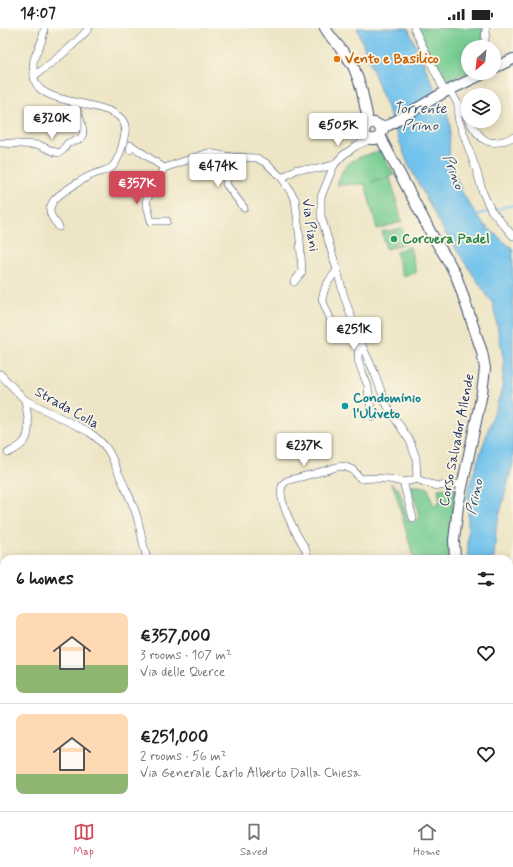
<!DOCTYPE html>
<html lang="en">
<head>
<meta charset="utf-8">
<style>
  body { margin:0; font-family:Mynerve,sans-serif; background:#f6f6f6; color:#202124; height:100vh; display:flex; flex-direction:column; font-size:15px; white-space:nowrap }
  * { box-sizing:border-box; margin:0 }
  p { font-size:13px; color:#757577 }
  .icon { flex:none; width:22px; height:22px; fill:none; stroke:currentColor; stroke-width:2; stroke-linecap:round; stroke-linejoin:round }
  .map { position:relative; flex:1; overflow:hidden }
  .details { position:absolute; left:0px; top:527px; width:513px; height:256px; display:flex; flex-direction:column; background:#fff; border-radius:12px 12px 0 0; box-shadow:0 2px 10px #0003 }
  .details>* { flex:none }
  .needle { width:26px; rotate:208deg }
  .tools { position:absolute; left:461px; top:12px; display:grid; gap:8px }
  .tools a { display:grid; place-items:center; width:40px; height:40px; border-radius:50%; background:#fff; box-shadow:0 2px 10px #0003; font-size:20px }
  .price { position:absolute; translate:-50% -34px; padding:0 9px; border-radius:4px; background:#fff; color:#222; font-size:13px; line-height:26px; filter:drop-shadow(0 1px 2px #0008) }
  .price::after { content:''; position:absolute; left:50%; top:24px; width:12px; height:9px; margin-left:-6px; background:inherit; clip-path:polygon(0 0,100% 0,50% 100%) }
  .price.active { background:#d1495b; color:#fff }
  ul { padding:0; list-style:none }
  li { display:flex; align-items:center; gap:12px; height:100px; padding:0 16px }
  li+li { border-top:1px solid #e0e0e0 }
  li span { display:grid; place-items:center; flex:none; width:112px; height:80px; border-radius:8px; color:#555 }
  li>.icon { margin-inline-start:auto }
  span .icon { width:48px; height:48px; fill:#fffc; stroke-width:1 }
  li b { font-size:17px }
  h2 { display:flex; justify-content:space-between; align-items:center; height:48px; padding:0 16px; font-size:17px }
  .status { display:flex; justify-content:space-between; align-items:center; height:28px; padding:0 20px; background:#fff; direction:ltr }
  .status svg { height:11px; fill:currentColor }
  .tab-bar { display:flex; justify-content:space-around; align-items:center; height:56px; border-top:1px solid #e0e0e0; background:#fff; font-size:11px; color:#757577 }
  .tab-bar a { display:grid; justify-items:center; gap:2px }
  .tab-bar .active { color:#d1495b }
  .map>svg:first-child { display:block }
  .green { fill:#74cc92; stroke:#487e78 }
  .water { fill:#71c2ec; stroke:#4678a5 }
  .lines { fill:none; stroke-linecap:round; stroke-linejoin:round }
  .stream { stroke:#71c2ec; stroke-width:2 }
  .street-casing { stroke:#3a4a6d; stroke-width:8 }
  .secondary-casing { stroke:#3a4a6d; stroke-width:12 }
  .street { stroke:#fff; stroke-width:7 }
  .secondary { stroke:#fff; stroke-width:10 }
  .food-dot { fill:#e8710a; stroke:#fcf5e5; stroke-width:1.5 }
  .leisure-dot { fill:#2e9e5b; stroke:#fcf5e5; stroke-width:1.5 }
  .culture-dot { fill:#0f9aa8; stroke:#fcf5e5; stroke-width:1.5 }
  .labels { text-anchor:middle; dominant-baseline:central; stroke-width:3.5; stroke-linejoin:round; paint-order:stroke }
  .food-label { font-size:14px; font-weight:bold; fill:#c56008; stroke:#fcf5e5; text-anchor:start }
  .street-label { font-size:14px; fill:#1b2f5e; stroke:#fcf5e5 }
  .leisure-label { font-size:14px; font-weight:bold; fill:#27864d; stroke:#fcf5e5; text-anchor:start }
  .culture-label { font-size:14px; font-weight:bold; fill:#0d838f; stroke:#fcf5e5; text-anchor:start }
  .water-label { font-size:15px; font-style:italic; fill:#305482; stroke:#fcf5e5 }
</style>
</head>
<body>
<div class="status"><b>14:07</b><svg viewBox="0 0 49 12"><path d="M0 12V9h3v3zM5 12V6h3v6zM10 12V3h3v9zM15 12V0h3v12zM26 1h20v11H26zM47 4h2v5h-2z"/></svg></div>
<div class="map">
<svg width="513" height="783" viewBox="0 0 513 783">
  <rect width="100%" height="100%" fill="#fcf5e5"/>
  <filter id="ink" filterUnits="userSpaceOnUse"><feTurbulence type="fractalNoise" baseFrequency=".025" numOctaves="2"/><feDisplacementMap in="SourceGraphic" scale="8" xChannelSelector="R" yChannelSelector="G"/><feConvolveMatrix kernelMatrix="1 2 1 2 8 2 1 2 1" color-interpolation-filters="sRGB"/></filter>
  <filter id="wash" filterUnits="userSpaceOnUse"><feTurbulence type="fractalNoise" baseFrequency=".012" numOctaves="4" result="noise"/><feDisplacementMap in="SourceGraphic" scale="16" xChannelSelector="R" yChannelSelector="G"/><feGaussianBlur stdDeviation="0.9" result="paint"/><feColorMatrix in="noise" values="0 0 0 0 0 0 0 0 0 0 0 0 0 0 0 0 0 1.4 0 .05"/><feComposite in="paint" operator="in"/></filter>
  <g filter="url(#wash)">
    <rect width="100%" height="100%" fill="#ede5c5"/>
    <g class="green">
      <path d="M 417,0 L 484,0 L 481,19 L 468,19 L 468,45 L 443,53 Z"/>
      <path d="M 380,123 L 394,147 L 372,154 L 390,149 L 402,194 L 377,201 L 365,156 L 337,157 C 339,151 341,144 345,139 C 351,130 370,126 380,123 Z"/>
      <path d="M 402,200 L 406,216 L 397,218 L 393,202 Z"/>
      <path d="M 391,202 L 395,219 L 386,221 L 382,204 Z"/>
      <path d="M 410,219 L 416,245 L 402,248 L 396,223 Z"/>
      <path d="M 390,455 L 399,461 L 408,494 L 420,491 L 411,458 L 420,458 L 428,460 L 433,477 L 440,475 L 438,461 L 451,460 L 455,461 L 456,464 L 449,506 L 450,531 L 414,531 L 395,463 L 393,458 Z"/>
    </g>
    <g class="water">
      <path d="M 357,0 L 408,0 L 430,50 L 446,81 L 450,96 L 449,134 L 464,168 L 483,196 L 513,221 L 513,435 L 496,500 L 494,531 L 468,531 L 468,462 L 502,361 L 504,334 L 493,276 L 445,205 L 408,136 Z"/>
      <path d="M 509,603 L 513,607 L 513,711 L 509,693 Z"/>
    </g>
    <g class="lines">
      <g class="stream">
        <path d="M 496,182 L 504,179 L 513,177"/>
        <path d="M 475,187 L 488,184"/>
      </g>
    </g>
  </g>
  <g filter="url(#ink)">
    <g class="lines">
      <defs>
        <g id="street">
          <path d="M 44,0 C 44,4 43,8 42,12 C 39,21 33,28 33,38 C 33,40 34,44 34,47 C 34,49 34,51 35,53 C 43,82 132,69 125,105 C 123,116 120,131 112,139 C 107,143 98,144 92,147 C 84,150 59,166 54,172 C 52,175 50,180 50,183 C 50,189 56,194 59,199"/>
          <path d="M 414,0 L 445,64"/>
          <path d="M 483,19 L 485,12 L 486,0"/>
          <path d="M 34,48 C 54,33 73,19 89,0"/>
          <path d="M 450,62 L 458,76 L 458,90 L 477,144 L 483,165 L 491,182 L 513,208"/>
          <path d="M 458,77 L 468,91"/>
          <path d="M 469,93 C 482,113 488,121 513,109"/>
          <path d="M 371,111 L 356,118 L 342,128 L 334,137 L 321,169 L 321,188 L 337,242 L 344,268 L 359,311 L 375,346 L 384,371 L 390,383 L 410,413 L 416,430 L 417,451 C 424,454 431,457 439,458 C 447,458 454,454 462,457"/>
          <path d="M 0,115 L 39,117 L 55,124 C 63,126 63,121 67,116 C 71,112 77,114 81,110 C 87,103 77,82 73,74"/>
          <path d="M 130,122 L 131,117 L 164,140 L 208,125 L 232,129 L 257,130 L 266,135 L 282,150 L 295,171 L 300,212 L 302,244 L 294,254"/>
          <path d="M 232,129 L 226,156 L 244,180"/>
          <path d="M 164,140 L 146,173 L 151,193 L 167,193"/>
          <path d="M 282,150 L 297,141 L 318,141 L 334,137"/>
          <path d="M 336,305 L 322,271 L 325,260 L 329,253 L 337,242"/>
          <path d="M 359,314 L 358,332 L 363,346 L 368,358 L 369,372 L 374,389"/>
          <path d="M 0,346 L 25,372 L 89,404 C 96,409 102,414 107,421 C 112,428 115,438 119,446 C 125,460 133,474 137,489 C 141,503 143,517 147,531"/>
          <path d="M 8,425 C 13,422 18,420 22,416 C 33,407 27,385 25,372"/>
          <path d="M 403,454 L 413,490"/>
          <path d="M 307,531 L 307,527 L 305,520 C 298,509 273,467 284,455 C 288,451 296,451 301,449 C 314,446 327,442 340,438 L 346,439 L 353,442 L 360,450 L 362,451 L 372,450 L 389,451 L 403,454 L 409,453 L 417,451"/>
          <path d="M 202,783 L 202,779"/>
          <path d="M 257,783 L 257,779"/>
        </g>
        <g id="secondary">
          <path d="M 325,0 L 331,9 L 346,27 L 354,40 L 361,59 L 367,87 L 365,101"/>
          <path d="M 494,40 L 513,31"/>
          <path d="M 380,99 L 389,97 L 443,65 L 485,45"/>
          <path d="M 381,104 C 379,87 358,97 366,108 C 367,110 369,111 371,111 C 378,113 380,106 383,102"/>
          <path d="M 380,107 L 384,116 L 432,207 L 450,236 L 457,250 L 482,324 L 485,340 L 482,365 L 458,478 L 454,512 L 455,531"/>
          <path d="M 509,779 L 509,783"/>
        </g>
      </defs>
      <use href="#street" class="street-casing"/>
      <use href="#secondary" class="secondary-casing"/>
      <use href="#street" class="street"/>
      <use href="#secondary" class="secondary"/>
    </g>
  </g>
  <circle class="food-dot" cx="337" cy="31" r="4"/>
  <circle class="leisure-dot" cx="394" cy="211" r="4"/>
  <circle class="culture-dot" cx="345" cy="378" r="4"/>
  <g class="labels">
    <g class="food-label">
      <text x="345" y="31">Vento e Basilico</text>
    </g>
    <g class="street-label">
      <text transform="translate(310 197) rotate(82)">Via Piani</text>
      <text transform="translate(67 380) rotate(29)">Strada Colla</text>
      <text transform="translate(457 412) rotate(-79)">Corso Salvador Allende</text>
    </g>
    <g class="leisure-label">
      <text x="402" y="211">Corcuera Padel</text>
    </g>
    <g class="culture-label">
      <text x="353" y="370">Condominio<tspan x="353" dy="16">l'Uliveto</tspan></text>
    </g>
    <g class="water-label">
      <text x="420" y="81">Torrente<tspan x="420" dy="17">Prino</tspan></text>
      <text transform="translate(453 144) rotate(69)">Prino</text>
      <text transform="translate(475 469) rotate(-78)">Prino</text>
    </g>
  </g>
</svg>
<div class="tools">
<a><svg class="needle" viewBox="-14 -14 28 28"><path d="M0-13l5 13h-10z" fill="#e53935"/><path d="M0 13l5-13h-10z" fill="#757577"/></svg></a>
<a><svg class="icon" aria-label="layers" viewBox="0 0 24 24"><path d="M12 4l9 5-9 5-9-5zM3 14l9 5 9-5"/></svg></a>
</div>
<b class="price" style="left:52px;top:112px">€320K</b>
<b class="price" style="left:338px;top:119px">€505K</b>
<b class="price" style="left:218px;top:160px">€474K</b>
<b class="price active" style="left:137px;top:177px">€357K</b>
<b class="price" style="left:354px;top:323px">€251K</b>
<b class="price" style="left:304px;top:439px">€237K</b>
<section class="details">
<h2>6 homes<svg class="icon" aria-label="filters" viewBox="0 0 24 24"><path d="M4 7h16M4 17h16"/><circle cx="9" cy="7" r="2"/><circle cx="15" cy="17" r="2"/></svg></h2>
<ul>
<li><span style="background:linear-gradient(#ffd9b3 65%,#8fb573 0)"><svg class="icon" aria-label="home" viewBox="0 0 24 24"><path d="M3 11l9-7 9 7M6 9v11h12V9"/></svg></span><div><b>€357,000</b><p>3 rooms · 107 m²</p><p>Via delle Querce</p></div><svg class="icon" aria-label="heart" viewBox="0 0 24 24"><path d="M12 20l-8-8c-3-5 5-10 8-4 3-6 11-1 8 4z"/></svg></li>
<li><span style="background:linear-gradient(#ffd9b3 75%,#8fb573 0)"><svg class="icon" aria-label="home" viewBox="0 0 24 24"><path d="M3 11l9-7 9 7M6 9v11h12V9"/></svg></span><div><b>€251,000</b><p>2 rooms · 56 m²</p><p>Via Generale Carlo Alberto Dalla Chiesa</p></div><svg class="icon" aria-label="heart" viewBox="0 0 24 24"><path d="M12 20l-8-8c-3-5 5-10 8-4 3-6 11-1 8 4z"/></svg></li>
</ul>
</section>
</div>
<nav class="tab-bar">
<a class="active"><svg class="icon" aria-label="map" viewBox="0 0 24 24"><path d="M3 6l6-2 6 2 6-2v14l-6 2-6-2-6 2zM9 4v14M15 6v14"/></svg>Map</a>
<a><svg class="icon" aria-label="saved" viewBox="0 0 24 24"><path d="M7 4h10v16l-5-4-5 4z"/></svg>Saved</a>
<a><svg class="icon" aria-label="home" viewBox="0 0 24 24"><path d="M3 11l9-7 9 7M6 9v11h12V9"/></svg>Home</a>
</nav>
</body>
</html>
